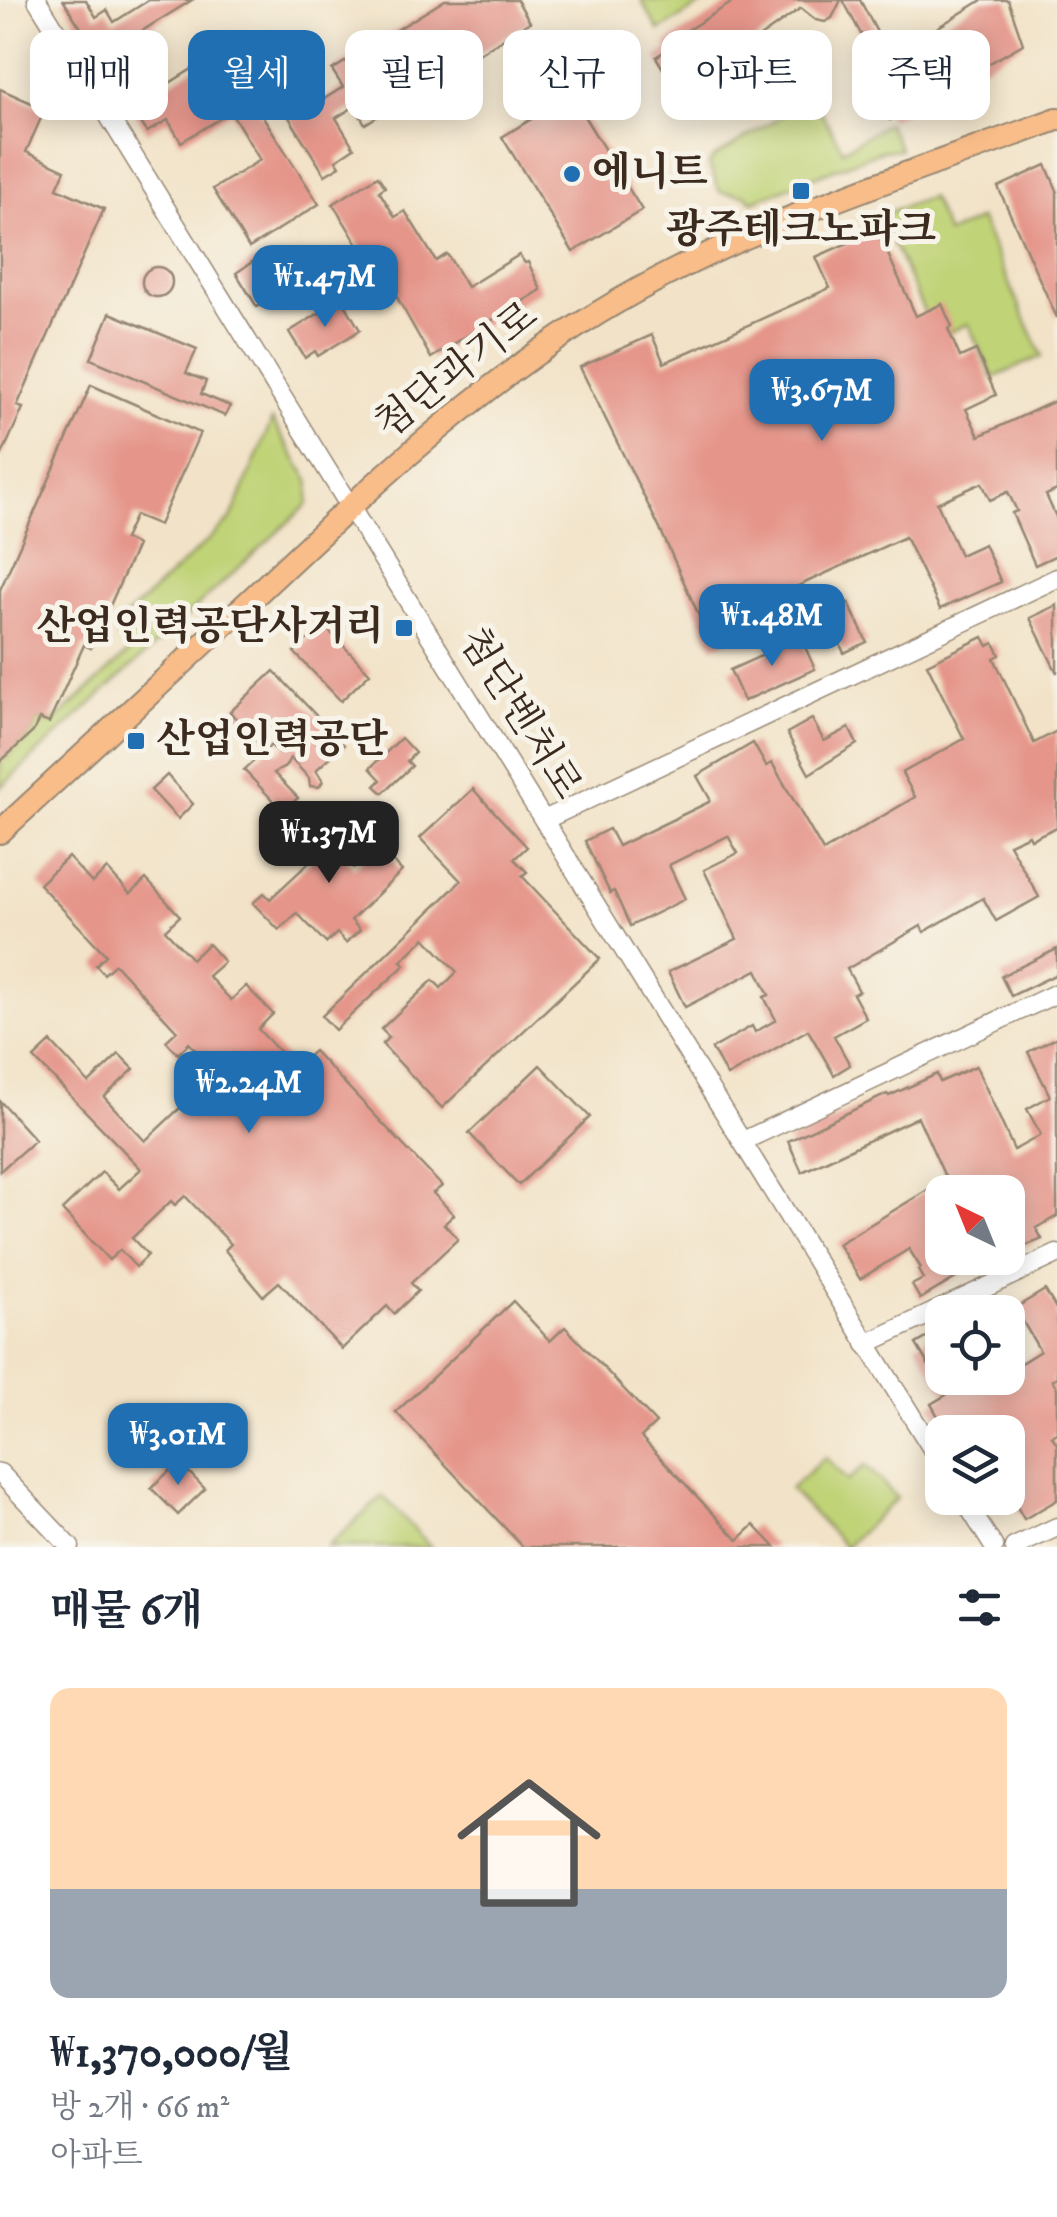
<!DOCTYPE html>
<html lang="ko">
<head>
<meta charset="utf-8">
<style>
  body { margin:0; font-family:"IM FELL DW Pica","Noto Serif KR",serif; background:#f2f2f3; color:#1f2937; height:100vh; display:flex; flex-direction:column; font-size:38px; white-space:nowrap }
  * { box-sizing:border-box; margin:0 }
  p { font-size:32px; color:#747a83 }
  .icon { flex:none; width:55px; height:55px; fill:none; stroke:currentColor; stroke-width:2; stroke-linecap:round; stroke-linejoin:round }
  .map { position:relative; height:1547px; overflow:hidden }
  .side { display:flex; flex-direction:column; background:#fff; flex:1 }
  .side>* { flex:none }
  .hud { position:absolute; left:30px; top:30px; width:998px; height:90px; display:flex; gap:20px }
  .needle { width:65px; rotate:317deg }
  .controls { position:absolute; left:925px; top:1175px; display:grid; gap:20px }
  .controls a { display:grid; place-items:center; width:100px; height:100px; border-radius:20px; background:#fff; box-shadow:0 5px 25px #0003; font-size:50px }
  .price { position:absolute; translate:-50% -85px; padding:0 22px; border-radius:20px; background:#1f6fb2; color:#fff; font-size:32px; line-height:65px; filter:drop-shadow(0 2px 5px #0008) }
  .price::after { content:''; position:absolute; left:50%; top:60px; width:30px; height:22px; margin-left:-15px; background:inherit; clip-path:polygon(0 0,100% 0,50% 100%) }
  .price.active { background:#222; color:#fff }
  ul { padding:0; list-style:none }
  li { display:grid; align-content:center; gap:20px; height:530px; padding:0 50px }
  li+li { border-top:2px solid #e0e1e3 }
  li span { display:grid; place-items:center; height:310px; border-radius:20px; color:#555 }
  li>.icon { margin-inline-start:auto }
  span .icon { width:180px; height:180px; fill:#fffc; stroke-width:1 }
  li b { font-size:42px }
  h2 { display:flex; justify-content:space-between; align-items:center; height:120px; padding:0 50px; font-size:42px }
  .chip { padding:0 35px; border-radius:20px; background:#fff; box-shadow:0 5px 25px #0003; font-size:35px; line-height:90px }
  .chip.active { background:#1f6fb2; color:#fff }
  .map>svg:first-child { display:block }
  .green { fill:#c0d377; stroke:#7e7e4a; stroke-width:2.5 }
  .building { fill:#e5958a }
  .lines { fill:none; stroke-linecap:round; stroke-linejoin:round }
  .minor-casing { stroke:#968673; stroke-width:21 }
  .major-casing { stroke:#968673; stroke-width:26 }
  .minor { stroke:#fff; stroke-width:18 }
  .major { stroke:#f8bd89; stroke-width:22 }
  .poi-dot { fill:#1f6fb2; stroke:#f7f3e8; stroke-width:4 }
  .labels { text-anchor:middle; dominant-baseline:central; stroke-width:10; stroke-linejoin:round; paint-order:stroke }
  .poi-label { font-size:40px; font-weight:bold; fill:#3b2a1e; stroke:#f7f3e8; text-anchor:start }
  .street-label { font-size:40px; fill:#3b2a1e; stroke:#f7f3e8 }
</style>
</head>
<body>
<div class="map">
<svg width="1057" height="1547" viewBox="0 0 1057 1547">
  <rect width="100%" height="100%" fill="#f7f3e8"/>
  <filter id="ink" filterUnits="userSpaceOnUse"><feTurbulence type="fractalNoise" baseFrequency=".01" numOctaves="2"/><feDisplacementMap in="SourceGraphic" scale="20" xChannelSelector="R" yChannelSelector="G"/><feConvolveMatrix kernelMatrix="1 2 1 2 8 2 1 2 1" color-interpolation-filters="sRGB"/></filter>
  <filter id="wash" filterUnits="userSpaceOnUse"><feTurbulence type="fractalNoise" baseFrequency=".0048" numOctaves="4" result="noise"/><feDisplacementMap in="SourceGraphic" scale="40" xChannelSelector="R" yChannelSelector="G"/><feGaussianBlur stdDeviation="2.25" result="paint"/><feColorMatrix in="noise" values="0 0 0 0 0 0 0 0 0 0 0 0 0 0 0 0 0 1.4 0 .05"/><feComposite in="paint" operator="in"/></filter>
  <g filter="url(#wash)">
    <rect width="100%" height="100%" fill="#f2e3c8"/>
    <g class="green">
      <path d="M 641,0 L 709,0 L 659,31 Z"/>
      <path d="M 812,97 L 843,150 L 887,123 L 900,149 L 881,151 L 753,201 L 745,195 L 720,192 L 709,165 L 712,159 Z"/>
      <path d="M 931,197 L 947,234 L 980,219 L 1042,356 L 993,378 L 968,324 L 936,338 L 880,215 Z"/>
      <path d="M 272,420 L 310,482 L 308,504 L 0,788 L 0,756 L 5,758 L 33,732 L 39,719 L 49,723 L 57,719 L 129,652 L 117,636 L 121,621 L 231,519 Z"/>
      <path d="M 825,1457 L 848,1481 L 865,1465 L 897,1498 L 845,1547 L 790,1489 Z"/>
      <path d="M 383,1496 L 431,1547 L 327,1547 Z"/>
    </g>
    <g id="blocks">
      <g class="building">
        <path d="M 63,0 L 86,0 L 96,17 L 107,10 L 114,22 L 149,0 L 192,0 L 116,47 L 147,97 L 221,51 L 319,204 L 249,248 L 213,189 L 260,160 L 231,112 L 181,142 L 168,120 L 147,132 Z"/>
        <path d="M 445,0 L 517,0 L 530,22 L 365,124 L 355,106 L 336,118 L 354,148 L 336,160 L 340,166 L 325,175 L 280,103 L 313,82 L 324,99 L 343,87 L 332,70 Z"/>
        <path d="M 736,0 L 841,0 L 832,18 L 825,22 L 816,20 L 801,8 L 740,51 L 738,47 L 686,79 L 681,69 L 668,77 L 656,57 L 668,49 L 665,44 Z"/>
        <path d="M 843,0 L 860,0 L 890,57 L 982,0 L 1008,0 L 1023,44 L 890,120 L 882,107 L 895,99 Z"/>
        <path d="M 0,89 L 45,109 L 26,152 L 65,170 L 57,188 L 104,209 L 17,406 L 23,408 L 0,459 Z"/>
        <path d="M 571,95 L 642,210 L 573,252 L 502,137 Z"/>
        <path d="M 1046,165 L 1057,190 L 1057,318 L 998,187 Z"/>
        <path d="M 378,176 L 385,187 L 379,191 L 395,217 L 405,211 L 436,261 L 447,254 L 467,287 L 519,255 L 525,263 L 528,262 L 541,290 L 431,358 L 394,292 L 389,295 L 333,204 Z"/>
        <path d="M 877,230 L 916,316 L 942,304 L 952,327 L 948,329 L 960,357 L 976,350 L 996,395 L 966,409 L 979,436 L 1057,400 L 1057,490 L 1046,495 L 1057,519 L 1057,555 L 1035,565 L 1012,513 L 1017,511 L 1008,492 L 990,500 L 982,483 L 937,503 L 960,555 L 984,544 L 1001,582 L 940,609 L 905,537 L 752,607 L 760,626 L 713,647 L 661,531 L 580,367 L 652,335 L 664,363 L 830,288 L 816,257 Z"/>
        <path d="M 255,260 L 277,295 L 257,307 L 236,273 Z"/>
        <circle cx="157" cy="282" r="15"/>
        <path d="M 342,299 L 360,330 L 318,356 L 315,351 L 305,358 L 289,332 Z"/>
        <path d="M 110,313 L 197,349 L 186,373 L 206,381 L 201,394 L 230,406 L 225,416 L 91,359 Z"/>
        <path d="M 91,385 L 200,433 L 159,525 L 135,515 L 124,539 L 137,545 L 91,648 L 84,645 L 49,723 L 39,719 L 33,732 L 0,762 L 0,590 Z"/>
        <path d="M 848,602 L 867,642 L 844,653 L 825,612 Z"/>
        <path d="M 1057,605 L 1057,673 L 1030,618 Z"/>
        <path d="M 323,625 L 370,673 L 341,701 L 294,652 Z"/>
        <path d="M 983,637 L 988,646 L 994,643 L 1000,655 L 994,658 L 1034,743 L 1057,731 L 1057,827 L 1031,839 L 1029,835 L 1009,844 L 1039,897 L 996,921 L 983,898 L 924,932 L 921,926 L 847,969 L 859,991 L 853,994 L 866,1018 L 834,1036 L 850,1065 L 834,1075 L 808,1030 L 727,1076 L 712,1049 L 752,1026 L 755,1032 L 776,1020 L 764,997 L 769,995 L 757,970 L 685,1007 L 668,972 L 737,939 L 704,870 L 738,853 L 728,836 L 669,865 L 685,899 L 630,926 L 614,891 L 610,893 L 585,841 L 609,829 L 618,846 L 709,802 L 710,799 L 697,776 L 753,743 L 766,766 L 772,763 L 823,851 L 915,797 L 902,773 L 964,739 L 927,664 Z"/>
        <path d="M 801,638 L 815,669 L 744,701 L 730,670 Z"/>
        <path d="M 274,671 L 344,745 L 316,770 L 323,781 L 319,787 L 310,786 L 309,778 L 290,758 L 285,767 L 274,773 L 298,798 L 283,811 L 244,770 L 271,745 L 278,753 L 297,735 L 281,719 L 257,741 L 230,712 Z"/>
        <path d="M 812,719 L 824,741 L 849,728 L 857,744 L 809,774 L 787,733 Z"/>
        <path d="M 401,738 L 415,753 L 407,761 L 412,766 L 383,793 L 375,786 L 381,780 L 370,768 Z"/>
        <path d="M 167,775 L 193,804 L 178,819 L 151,790 Z"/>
        <path d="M 473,789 L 527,847 L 514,859 L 527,872 L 522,876 L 600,959 L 442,1108 L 382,1044 L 389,1037 L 381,1029 L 433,980 L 441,988 L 457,972 L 425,938 L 401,961 L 405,965 L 335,1030 L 322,1016 L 461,881 L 420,838 Z"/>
        <path d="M 313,814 L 335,834 L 328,840 L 354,868 L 378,846 L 402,871 L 351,920 L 360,930 L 346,943 L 337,933 L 326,943 L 297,913 L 279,930 L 253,903 L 264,893 L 270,899 L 314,858 L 292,835 Z"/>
        <path d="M 68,857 L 92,883 L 107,869 L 130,894 L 146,879 L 180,916 L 165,930 L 192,959 L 208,944 L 224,962 L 208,976 L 231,1000 L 246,986 L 273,1014 L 258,1029 L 295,1068 L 314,1051 L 442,1186 L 433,1193 L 454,1215 L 444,1224 L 458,1239 L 411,1283 L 418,1291 L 394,1314 L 387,1306 L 342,1349 L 279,1282 L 263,1296 L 225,1250 L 231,1244 L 185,1196 L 175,1205 L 171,1201 L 132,1238 L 148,1255 L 136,1267 L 120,1250 L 109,1260 L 62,1210 L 102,1172 L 119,1189 L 141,1169 L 34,1058 L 51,1042 L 89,1083 L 119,1054 L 134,1069 L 104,1097 L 145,1141 L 217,1073 L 189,1043 L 178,1054 L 166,1041 L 177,1031 L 115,964 L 104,974 L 96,965 L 106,955 L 39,884 Z"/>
        <path d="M 1057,949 L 1057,974 L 1011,996 L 1001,976 Z"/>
        <path d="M 1057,1037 L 1057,1216 L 1036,1228 L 1042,1239 L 1008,1253 L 1008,1192 L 942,1192 L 942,1258 L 990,1258 L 920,1299 L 912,1285 L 923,1279 L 918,1270 L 921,1268 L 909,1249 L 860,1279 L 838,1244 L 946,1179 L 918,1117 L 802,1172 L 788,1141 L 887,1094 L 889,1096 L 937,1074 L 940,1082 L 976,1066 L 1014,1150 L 1041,1135 L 1027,1109 L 1050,1096 L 1028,1052 Z"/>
        <path d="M 540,1065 L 590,1117 L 519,1185 L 469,1133 Z"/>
        <path d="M 0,1101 L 35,1140 L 0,1171 Z"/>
        <path d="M 1045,1290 L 1057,1310 L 1057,1377 L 1052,1380 L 1057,1388 L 1057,1433 L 1052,1436 L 1057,1444 L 1057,1500 L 1024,1519 L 1008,1491 L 1008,1432 L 947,1432 L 931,1404 L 946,1395 L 916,1344 L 942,1329 L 942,1378 L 1008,1378 L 1008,1371 L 1040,1351 L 1015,1308 Z"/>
        <path d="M 513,1301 L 550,1341 L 565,1327 L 656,1423 L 641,1437 L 738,1540 L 754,1525 L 775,1547 L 523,1547 L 396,1412 Z"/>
        <path d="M 179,1462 L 205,1489 L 178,1515 L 151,1488 Z"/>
      </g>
    </g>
  </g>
  <g filter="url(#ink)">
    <use href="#blocks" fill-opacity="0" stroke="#968673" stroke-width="2.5"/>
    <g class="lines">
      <defs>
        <g id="minor">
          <path d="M 37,0 L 942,1465"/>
          <path d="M 544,820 L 1057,578"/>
          <path d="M 743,1141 L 1057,993"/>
          <path d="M 866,1344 L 1057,1254"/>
          <path d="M 0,1473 L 70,1547"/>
          <path d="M 963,1498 L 994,1547"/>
          <path d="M 1014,1547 L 1057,1527"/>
        </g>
        <path id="major" d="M 0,832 C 81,757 163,682 244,606 C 350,506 456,404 579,325 C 725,231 895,179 1057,119"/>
      </defs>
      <use href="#minor" class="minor-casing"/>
      <use href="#major" class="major-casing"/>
      <use href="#minor" class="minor"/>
      <use href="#major" class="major"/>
    </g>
  </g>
  <g class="poi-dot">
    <circle cx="572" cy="174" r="10"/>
    <rect x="791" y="181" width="20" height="20" rx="5"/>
    <rect x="394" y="618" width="20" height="20" rx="5"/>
    <rect x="126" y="731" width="20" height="20" rx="5"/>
  </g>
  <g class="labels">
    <g class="poi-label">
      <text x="592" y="174">에니트</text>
      <text x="801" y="231" text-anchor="middle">광주테크노파크</text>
      <text x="384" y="628" text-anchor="end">산업인력공단사거리</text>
      <text x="156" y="741">산업인력공단</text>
    </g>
    <g class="street-label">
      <text transform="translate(457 371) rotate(-38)">첨단과기로</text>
      <text transform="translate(519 714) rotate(58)">첨단벤처로</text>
    </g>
  </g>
</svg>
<div class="controls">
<a><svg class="needle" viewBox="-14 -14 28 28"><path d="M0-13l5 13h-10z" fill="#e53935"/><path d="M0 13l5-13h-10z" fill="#747a83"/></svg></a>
<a><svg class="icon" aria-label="locate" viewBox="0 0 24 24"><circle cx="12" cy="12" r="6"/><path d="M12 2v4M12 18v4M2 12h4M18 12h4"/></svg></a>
<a><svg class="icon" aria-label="layers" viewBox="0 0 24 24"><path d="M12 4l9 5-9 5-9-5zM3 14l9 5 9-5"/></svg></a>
</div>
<b class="price" style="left:325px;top:330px">₩1.47M</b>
<b class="price" style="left:822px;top:444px">₩3.67M</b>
<b class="price" style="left:772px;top:669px">₩1.48M</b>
<b class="price active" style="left:329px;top:886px">₩1.37M</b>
<b class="price" style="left:249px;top:1136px">₩2.24M</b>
<b class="price" style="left:178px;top:1488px">₩3.01M</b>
<div class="hud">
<a class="chip">매매</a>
<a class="chip active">월세</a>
<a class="chip">필터</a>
<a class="chip">신규</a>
<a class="chip">아파트</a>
<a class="chip">주택</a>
</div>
</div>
<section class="side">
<h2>매물 6개<svg class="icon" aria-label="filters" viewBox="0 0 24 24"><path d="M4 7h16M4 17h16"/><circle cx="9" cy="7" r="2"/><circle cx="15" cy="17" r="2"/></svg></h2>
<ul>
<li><span style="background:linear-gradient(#ffd9b3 65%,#9aa5b1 0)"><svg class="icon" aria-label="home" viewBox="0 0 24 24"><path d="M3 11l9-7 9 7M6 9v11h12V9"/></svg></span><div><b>₩1,370,000/월</b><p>방 2개 · 66 m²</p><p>아파트</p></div></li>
</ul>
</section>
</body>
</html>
